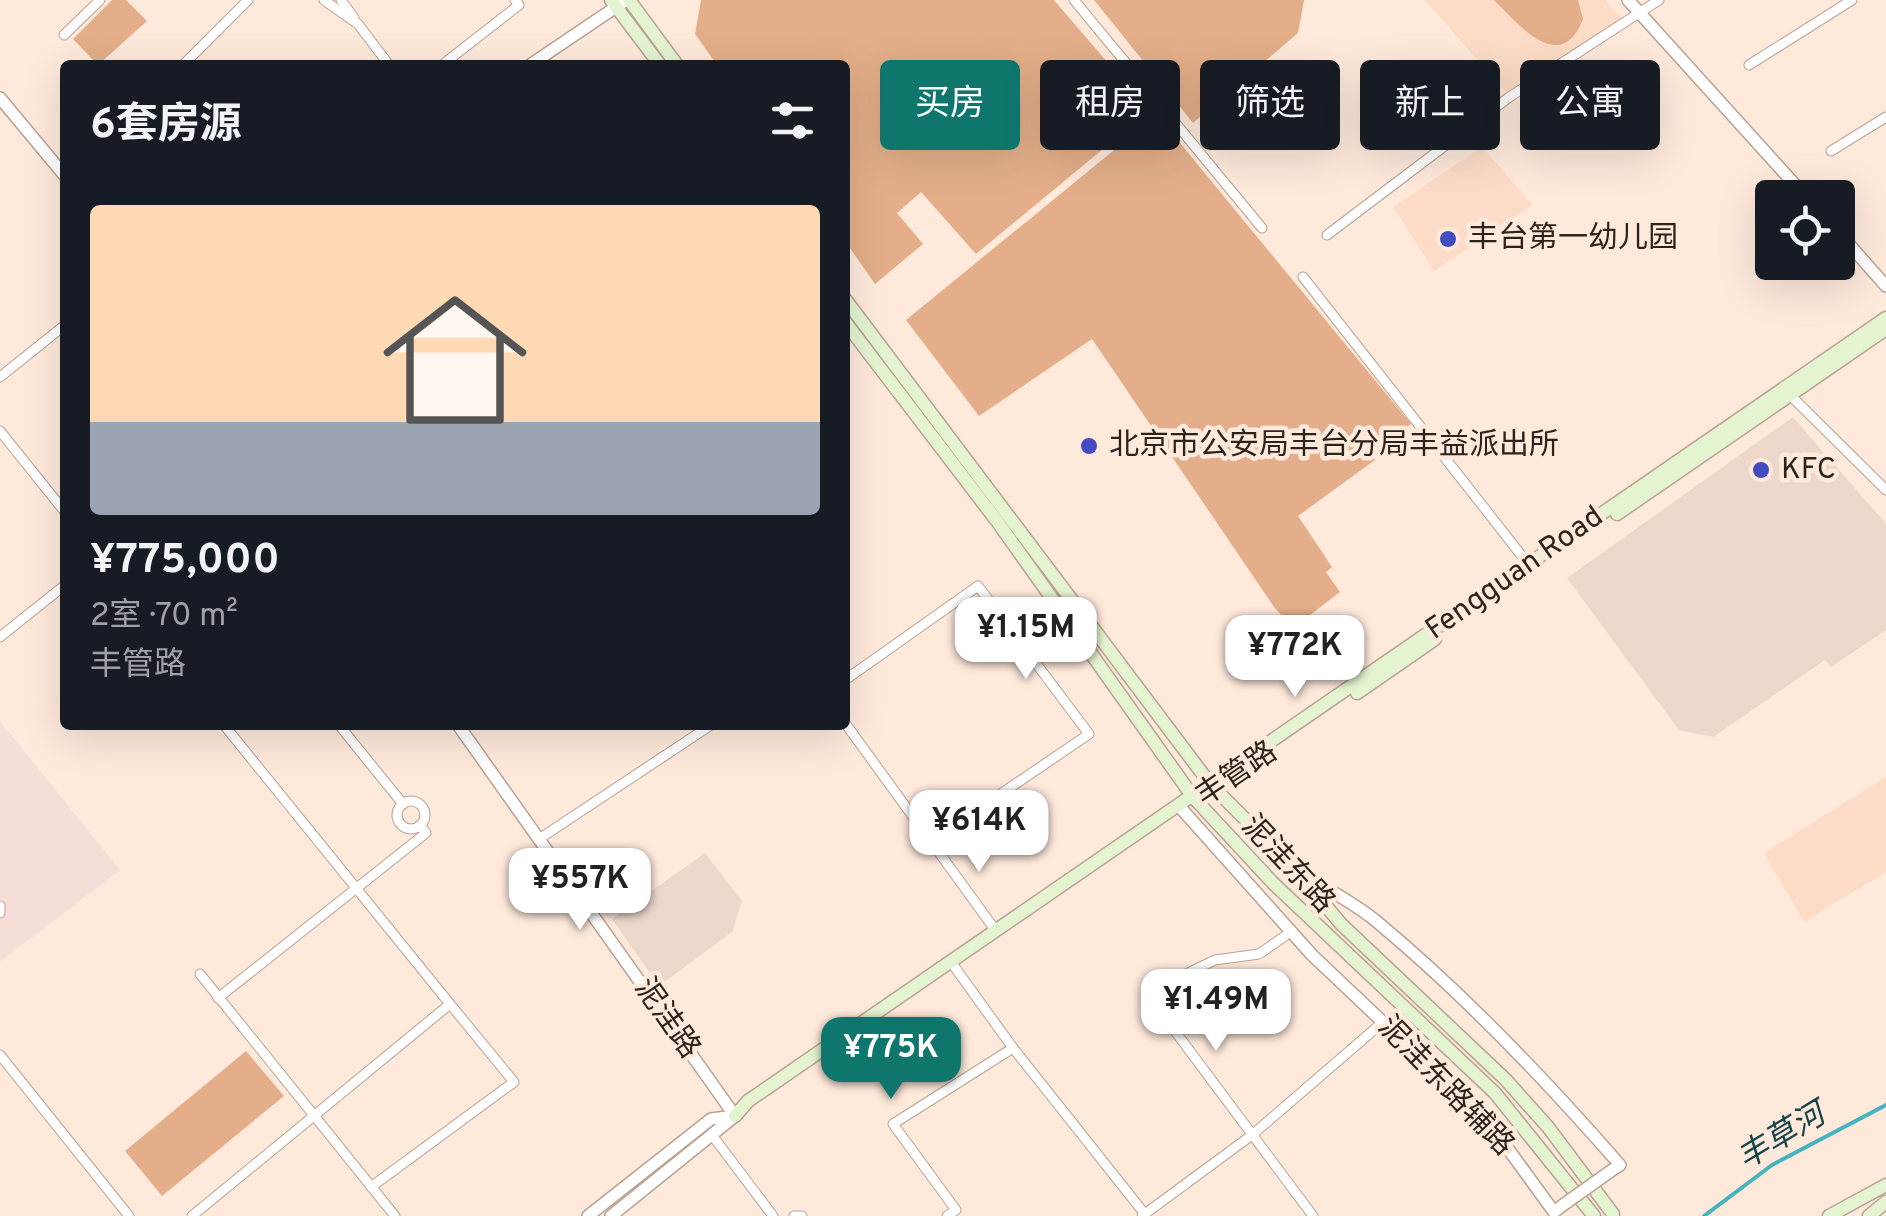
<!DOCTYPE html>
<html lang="zh">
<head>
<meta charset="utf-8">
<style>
  body { margin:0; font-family:Overpass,"Noto Sans SC",sans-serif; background:#20242c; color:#f1f3f6; height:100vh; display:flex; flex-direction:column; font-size:38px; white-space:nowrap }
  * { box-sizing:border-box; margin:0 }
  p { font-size:32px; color:#9ea1a6 }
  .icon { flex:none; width:55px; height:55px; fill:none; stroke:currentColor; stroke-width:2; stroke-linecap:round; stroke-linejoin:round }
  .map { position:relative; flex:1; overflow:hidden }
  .panel { position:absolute; left:60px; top:60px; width:790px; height:670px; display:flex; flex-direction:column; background:#171b24; border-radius:10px; box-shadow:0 10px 40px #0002 }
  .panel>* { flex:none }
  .top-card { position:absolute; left:880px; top:60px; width:855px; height:90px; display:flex; gap:20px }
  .fabs { position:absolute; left:1755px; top:180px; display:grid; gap:20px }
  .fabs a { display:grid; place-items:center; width:100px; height:100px; border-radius:10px; background:#171b24; box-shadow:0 10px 40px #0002; font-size:50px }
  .price { position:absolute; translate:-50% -85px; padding:0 22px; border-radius:20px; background:#fff; color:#222; font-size:32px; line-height:65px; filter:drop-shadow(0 2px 5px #0008) }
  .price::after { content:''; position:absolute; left:50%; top:60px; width:30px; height:22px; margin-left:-15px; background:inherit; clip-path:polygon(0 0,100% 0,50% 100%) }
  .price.current { background:#0f766e; color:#fff }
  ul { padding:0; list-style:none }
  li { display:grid; align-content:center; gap:20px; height:530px; padding:0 30px }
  li span { display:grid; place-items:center; height:310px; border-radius:10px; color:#555 }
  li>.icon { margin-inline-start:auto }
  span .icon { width:180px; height:180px; fill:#fffc; stroke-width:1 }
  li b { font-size:42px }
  h2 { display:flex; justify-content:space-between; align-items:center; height:120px; padding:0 30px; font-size:42px }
  .tag { padding:0 35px; border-radius:10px; background:#171b24; box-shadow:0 10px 40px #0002; font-size:35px; line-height:90px }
  .tag.current { background:#0f766e; color:#fff }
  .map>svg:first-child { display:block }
  .commercial { fill:#edd7cb }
  .built { fill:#fcdcc6 }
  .medical { fill:#f7ddd7 }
  .green { fill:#e3ae89 }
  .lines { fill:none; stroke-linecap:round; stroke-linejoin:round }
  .stream { stroke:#46b4c0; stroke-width:4 }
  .minor-casing { stroke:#baa292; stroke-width:11 }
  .tertiary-casing { stroke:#baa292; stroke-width:14 }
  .secondary-casing { stroke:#baa292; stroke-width:15 }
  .minor { stroke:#fff; stroke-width:9 }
  .tertiary { stroke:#fff; stroke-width:11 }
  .secondary { stroke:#e4f4d1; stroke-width:12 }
  .tertiary-bridge-casing { stroke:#baa292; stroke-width:14; stroke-linecap:butt }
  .tertiary-bridge { stroke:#fff; stroke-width:11 }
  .poi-dot { fill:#444cc1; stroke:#fee9db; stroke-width:4 }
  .labels { text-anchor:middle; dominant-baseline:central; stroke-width:9; stroke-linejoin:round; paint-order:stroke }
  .poi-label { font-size:30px; fill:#2c231c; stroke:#fee9db; text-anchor:start }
  .street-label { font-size:30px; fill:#2c231c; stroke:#fee9db }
  .water-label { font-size:32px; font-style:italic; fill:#15454b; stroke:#fee9db }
</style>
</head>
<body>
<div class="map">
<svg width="1886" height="1216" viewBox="0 0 1886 1216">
  <rect width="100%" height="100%" fill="#fee9db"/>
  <g class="commercial">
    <path d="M 1793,417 L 1886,524 L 1886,630 L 1831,667 L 1825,660 L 1713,737 L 1679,730 L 1567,578 Z"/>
    <path d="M 705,853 L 742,901 L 732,932 L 659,986 L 612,919 Z"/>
  </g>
  <g class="built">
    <path d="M 1425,0 L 1605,0 L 1622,18 L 1509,96 Z"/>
    <path d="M 1482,147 L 1533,205 L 1434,271 L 1393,207 Z"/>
    <path d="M 1886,777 L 1886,872 L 1804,922 L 1764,853 Z"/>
  </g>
  <path class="medical" d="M 0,721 L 120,870 L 0,962 Z"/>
  <g class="green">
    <path d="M 112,0 L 126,0 L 147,21 L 98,65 L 73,39 Z"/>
    <path d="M 701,0 L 1054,0 L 1149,111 L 976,254 L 921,192 L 897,213 L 923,244 L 875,284 L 845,241 L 845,65 L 717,65 L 695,34 Z"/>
    <path d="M 1094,0 L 1304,0 L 1298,33 L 1193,123 Z"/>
    <path d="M 1494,0 L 1578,0 L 1583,19 C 1561,77 1517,23 1494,0 Z"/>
    <path d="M 1157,115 L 1411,424 L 1371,452 L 1375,460 L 1298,516 L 1332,567 L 1326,572 L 1340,592 L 1293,628 L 1274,607 L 1092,339 L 979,416 L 906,320 Z"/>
    <path d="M 246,1051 L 284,1096 L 162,1196 L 125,1151 Z"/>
  </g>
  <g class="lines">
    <path class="stream" d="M 1704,1216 L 1772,1165 L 1886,1105"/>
    <defs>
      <g id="minor">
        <path d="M 324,0 L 358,24 L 389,65"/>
        <path d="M 341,0 L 354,18"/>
        <path d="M 1074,0 L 1262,228"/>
        <path d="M 64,35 L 100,0"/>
        <path d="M 183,65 L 248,0"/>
        <path d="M 442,65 L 519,5 L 515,0"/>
        <path d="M 1749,65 L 1852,0"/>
        <path d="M 1831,151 L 1886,117"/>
        <path d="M 1327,235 L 1508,98 L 1659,0"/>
        <path d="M 1303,277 L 1529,565"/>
        <path d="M 0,377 L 65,325"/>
        <path d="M 1790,395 L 1886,490"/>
        <path d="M 0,431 L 65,512"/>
        <path d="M 0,637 L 65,585"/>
        <path d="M 845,680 L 978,586 L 1089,734 L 930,842"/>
        <path d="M 845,723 L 996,931"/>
        <path d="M 339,725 L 403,804"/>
        <circle cx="411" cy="815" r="14"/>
        <path d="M 539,839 L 711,725"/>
        <path d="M 0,906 L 0,913"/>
        <path d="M 1285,936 L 1259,954 L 1215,960 L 1188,973 L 1157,1007 L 1313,1216"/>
        <path d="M 951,962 L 1013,1048 L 1144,1213"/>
        <path d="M 200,974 L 395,1216"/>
        <path d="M 218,998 L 426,833 L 420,825"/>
        <path d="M 0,1055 L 129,1216"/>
        <path d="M 712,1135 L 773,1216"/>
        <path d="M 371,1187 L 514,1082 L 450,1004"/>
        <path d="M 192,1216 L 450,1004 L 224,725"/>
        <path d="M 794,1216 L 802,1216"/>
        <path d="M 947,1216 L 956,1210 L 893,1124 L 1013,1048"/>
        <path d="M 1142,1216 L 1252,1135 L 1383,1022"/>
      </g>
      <g id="tertiary">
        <path d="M 1628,0 L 1807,198"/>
        <path d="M 530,65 L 622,3"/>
        <path d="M 0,98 L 65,176"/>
        <path d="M 1838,232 L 1886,286"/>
        <path d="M 458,725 L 735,1116"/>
        <path d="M 1179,806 L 1312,955 L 1462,1097 L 1498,1135 L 1554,1212 L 1563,1205"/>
        <path d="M 1299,871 C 1324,888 1353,902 1376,921 C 1464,994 1545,1079 1620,1165 L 1615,1168"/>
        <path d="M 588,1216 L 711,1119 L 735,1116"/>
        <path d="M 611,1216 L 735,1116"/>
      </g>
      <g id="secondary">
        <path d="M 611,0 L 660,65"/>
        <path d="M 629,0 L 677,65"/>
        <path d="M 845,299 L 1211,785 L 1295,869 L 1341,924 L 1506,1080 L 1548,1127 L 1613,1214"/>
        <path d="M 845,322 L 997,521 L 1193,797 L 1273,883 L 1495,1093 L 1594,1216"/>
        <path d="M 1617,514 L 1886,329"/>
        <path d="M 1357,693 L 1435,639"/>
        <path d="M 735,1116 L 748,1101 L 1886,318"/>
        <path d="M 1829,1216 L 1886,1185"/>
        <path d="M 1869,1216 L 1886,1202"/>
      </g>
    </defs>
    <use href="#minor" class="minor-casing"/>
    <use href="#tertiary" class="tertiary-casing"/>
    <use href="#secondary" class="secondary-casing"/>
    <use href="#minor" class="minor"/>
    <use href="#tertiary" class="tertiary"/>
    <use href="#secondary" class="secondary"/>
    <defs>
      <path id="tertiary-bridge" d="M 1563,1205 L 1615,1168"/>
    </defs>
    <use href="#tertiary-bridge" class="tertiary-bridge-casing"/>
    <use href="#tertiary-bridge" class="tertiary-bridge"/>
  </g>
  <g class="poi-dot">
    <circle cx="1448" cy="239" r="10"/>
    <circle cx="1089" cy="446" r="10"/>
    <circle cx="1761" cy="470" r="10"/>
  </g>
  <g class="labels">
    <g class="poi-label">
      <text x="1468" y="239">丰台第一幼儿园</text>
      <text x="1109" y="446">北京市公安局丰台分局丰益派出所</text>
      <text x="1781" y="470">KFC</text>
    </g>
    <g class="street-label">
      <text transform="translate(1515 574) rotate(-35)">Fengguan Road</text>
      <text transform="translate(1237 775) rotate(-34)">丰管路</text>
      <text transform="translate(1287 865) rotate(47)">泥洼东路</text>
      <text transform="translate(666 1019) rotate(55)">泥洼路</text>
      <text transform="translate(1445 1087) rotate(46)">泥洼东路辅路</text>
    </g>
    <g class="water-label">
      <text transform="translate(1782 1138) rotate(-31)">丰草河</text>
    </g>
  </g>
</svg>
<div class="fabs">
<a><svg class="icon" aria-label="locate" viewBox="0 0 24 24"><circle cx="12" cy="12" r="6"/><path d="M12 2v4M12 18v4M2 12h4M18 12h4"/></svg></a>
</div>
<b class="price" style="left:1026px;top:682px">¥1.15M</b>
<b class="price" style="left:1295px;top:700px">¥772K</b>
<b class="price" style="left:979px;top:875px">¥614K</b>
<b class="price" style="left:580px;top:933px">¥557K</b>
<b class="price" style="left:1216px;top:1054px">¥1.49M</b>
<b class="price current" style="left:891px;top:1102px">¥775K</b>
<div class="top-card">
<a class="tag current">买房</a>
<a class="tag">租房</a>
<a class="tag">筛选</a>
<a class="tag">新上</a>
<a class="tag">公寓</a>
</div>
<section class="panel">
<h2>6套房源<svg class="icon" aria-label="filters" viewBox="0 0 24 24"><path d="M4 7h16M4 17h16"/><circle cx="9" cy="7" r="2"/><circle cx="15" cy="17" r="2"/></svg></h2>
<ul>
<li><span style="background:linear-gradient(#ffd9b3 70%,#9aa5b1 0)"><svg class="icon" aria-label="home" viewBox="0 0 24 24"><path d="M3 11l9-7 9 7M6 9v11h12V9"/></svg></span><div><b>¥775,000</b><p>2室 · 70 m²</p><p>丰管路</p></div></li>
</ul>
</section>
</div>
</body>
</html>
